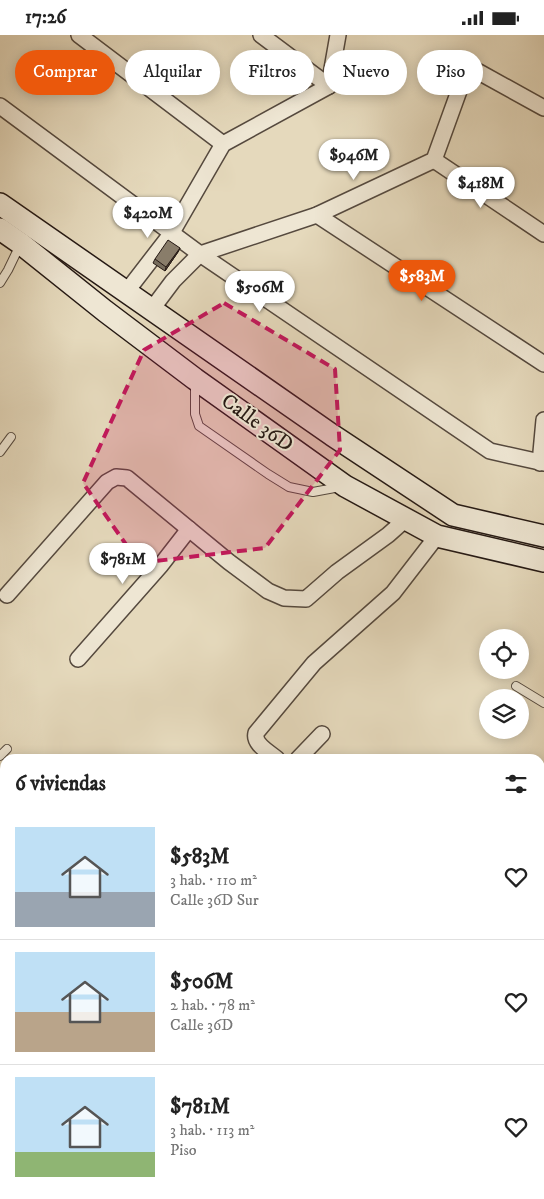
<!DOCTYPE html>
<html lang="es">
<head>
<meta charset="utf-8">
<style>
  body { margin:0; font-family:"IM FELL DW Pica",serif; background:#f2f2f2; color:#222; height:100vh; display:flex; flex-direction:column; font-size:19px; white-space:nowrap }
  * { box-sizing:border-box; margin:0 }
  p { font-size:16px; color:#767676 }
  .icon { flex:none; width:28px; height:28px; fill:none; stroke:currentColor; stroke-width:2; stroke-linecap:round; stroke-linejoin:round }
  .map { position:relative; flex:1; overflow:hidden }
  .sheet { position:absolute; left:0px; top:719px; width:545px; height:446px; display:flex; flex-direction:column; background:#fff; border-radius:15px 15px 0 0; box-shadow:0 2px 12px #0003 }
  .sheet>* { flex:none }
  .banner { position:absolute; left:15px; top:15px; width:515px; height:45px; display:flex; gap:10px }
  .buttons { position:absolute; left:479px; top:594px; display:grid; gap:10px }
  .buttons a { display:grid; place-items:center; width:50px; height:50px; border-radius:50%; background:#fff; box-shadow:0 2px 12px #0003; font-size:25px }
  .price { position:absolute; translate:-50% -42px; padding:0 11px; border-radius:18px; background:#fff; color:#222; font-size:16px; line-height:32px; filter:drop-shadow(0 1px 2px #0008) }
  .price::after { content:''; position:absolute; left:50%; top:30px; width:15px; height:11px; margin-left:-8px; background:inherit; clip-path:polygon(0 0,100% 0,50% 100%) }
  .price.selected { background:#ea580c; color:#fff }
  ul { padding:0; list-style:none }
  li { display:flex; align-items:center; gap:15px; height:125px; padding:0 15px }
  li+li { border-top:1px solid #e0e0e0 }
  li span { display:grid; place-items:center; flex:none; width:140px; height:100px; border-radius:0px; color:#555 }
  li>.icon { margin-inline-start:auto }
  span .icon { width:60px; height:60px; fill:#fffc; stroke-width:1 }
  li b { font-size:21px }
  h2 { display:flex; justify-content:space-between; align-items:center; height:60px; padding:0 15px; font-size:21px }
  .pill { padding:0 18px; border-radius:22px; background:#fff; box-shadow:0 2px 12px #0003; font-size:18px; line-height:45px }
  .pill.selected { background:#ea580c; color:#fff }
  .status { display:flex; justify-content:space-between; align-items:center; height:35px; padding:0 25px; background:#fff; direction:ltr }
  .status svg { height:14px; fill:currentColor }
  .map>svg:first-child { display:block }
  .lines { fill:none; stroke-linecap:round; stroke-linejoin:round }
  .service-casing { stroke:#55493e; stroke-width:10 }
  .minor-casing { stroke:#55493e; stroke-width:18 }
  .secondary-casing { stroke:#251914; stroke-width:24 }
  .service { stroke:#eee6d3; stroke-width:8 }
  .minor { stroke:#eee6d3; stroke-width:15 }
  .secondary { stroke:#eee6d3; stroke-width:21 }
  .wall { fill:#766c5c; stroke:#251914 }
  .shaded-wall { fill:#60584b; stroke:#251914 }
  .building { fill:#897d6b; stroke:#251914 }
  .marked { fill:#c2185b; fill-opacity:0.2; stroke:#c2185b; stroke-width:4; stroke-dasharray:10 6; stroke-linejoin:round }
  .labels { text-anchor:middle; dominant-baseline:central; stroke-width:4; stroke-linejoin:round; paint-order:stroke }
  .street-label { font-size:21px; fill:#251914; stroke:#eee6d3 }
</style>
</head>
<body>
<div class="status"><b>17:26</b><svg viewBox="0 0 49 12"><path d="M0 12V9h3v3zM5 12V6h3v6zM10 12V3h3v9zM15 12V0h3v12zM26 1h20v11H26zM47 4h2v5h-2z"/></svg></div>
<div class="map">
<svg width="544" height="1164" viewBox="0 0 544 1164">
  <rect width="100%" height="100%" fill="#e5d9bc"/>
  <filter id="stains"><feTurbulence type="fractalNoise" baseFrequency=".004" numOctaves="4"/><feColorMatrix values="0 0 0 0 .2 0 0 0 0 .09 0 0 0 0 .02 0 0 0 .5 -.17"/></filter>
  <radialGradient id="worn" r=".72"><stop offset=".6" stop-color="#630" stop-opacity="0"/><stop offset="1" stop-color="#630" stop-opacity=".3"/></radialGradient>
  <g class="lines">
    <defs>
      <g id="service">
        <path d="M 0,248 L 8,235 L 20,210"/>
        <path d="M 195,348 L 195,379 L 199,391 L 268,439 L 289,452 L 313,457 L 340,452"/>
        <path d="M 0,417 L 11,402"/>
        <path d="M 516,651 L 544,668"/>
        <path d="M 0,721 L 7,714"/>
        <path d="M 540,819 L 544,821"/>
        <path d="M 540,870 L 544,862"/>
        <path d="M 0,876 L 5,878"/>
      </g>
      <g id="minor">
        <path d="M 79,0 L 223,109"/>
        <path d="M 261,0 L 329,51"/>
        <path d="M 0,71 L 200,219 L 490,416 L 544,428"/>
        <path d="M 434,125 L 544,199"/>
        <path d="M 317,180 L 544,329"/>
        <path d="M 127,256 L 171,199 L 223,109 L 329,51 L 338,0"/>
        <path d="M 152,274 L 173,246 L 200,219 L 317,180 L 434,125 L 468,31 L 544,73"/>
        <path d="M 540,428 L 544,385"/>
        <path d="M 7,560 L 107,447 L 116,442 L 127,443 L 229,527 L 268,556 L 284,563 L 306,564 L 337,537 L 388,500 L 406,484"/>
        <path d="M 78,624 L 161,530 L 189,494"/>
        <path d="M 277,724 C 269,717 253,709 256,698 L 314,628 L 393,558 L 437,501"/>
        <path d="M 298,724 L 322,699"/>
        <path d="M 306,1160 L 311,1164"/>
        <path d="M 391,1164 L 394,1160"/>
      </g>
      <g id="secondary">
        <path d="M 0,169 L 332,400 L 453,480 L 544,501"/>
        <path d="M 0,194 L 20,208 L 105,276 L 195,344 L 345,451 L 437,501 L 544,526"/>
      </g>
    </defs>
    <use href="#service" class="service-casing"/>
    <use href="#minor" class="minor-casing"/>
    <use href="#secondary" class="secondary-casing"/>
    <use href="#service" class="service"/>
    <use href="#minor" class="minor"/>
    <use href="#secondary" class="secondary"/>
  </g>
  <path class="wall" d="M 180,213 L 178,217 L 165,236 L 153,228 L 155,224 Z"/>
  <path class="shaded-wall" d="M 180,213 L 178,217 L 165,236 L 166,232 Z"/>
  <path class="building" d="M 168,205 L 180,213 L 166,232 L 155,224 Z"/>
  <path class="marked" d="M 224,268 L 335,334 L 340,415 L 265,513 L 139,528 L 83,448 L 144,315 Z"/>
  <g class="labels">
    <g class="street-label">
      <text transform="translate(257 388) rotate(36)">Calle 36D</text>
    </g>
  </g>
  <rect width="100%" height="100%" filter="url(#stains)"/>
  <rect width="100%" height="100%" fill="url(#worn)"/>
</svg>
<div class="buttons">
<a><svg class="icon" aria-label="locate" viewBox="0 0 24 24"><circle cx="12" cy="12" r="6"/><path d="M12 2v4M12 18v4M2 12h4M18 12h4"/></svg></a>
<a><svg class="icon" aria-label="layers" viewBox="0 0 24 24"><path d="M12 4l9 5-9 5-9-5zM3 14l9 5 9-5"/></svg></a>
</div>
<b class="price" style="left:354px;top:146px">$946M</b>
<b class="price" style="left:481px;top:174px">$418M</b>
<b class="price" style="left:148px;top:204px">$420M</b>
<b class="price selected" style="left:422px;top:267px">$583M</b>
<b class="price" style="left:260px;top:278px">$506M</b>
<b class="price" style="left:123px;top:550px">$781M</b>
<div class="banner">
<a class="pill selected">Comprar</a>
<a class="pill">Alquilar</a>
<a class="pill">Filtros</a>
<a class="pill">Nuevo</a>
<a class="pill">Piso</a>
</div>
<section class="sheet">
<h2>6 viviendas<svg class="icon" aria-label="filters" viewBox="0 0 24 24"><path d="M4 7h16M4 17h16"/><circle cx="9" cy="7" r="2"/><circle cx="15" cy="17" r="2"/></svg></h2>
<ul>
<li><span style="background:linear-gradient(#bfe0f5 65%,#9aa5b1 0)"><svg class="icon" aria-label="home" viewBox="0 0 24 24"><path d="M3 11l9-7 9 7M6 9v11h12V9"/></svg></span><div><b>$583M</b><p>3 hab. · 110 m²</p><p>Calle 36D Sur</p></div><svg class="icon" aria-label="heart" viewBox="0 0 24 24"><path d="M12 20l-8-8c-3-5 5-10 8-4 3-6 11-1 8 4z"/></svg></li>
<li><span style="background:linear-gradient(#bfe0f5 60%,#b9a48a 0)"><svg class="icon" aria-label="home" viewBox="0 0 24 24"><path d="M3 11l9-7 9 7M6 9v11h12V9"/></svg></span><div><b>$506M</b><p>2 hab. · 78 m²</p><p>Calle 36D</p></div><svg class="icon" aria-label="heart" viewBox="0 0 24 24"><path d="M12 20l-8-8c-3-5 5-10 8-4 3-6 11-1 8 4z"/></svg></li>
<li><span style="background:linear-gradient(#bfe0f5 75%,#8fb573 0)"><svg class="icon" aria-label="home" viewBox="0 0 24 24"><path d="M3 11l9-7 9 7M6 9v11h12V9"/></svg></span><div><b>$781M</b><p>3 hab. · 113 m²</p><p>Piso</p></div><svg class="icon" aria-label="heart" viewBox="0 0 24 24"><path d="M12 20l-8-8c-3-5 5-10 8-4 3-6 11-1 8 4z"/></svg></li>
</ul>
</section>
</div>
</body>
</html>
